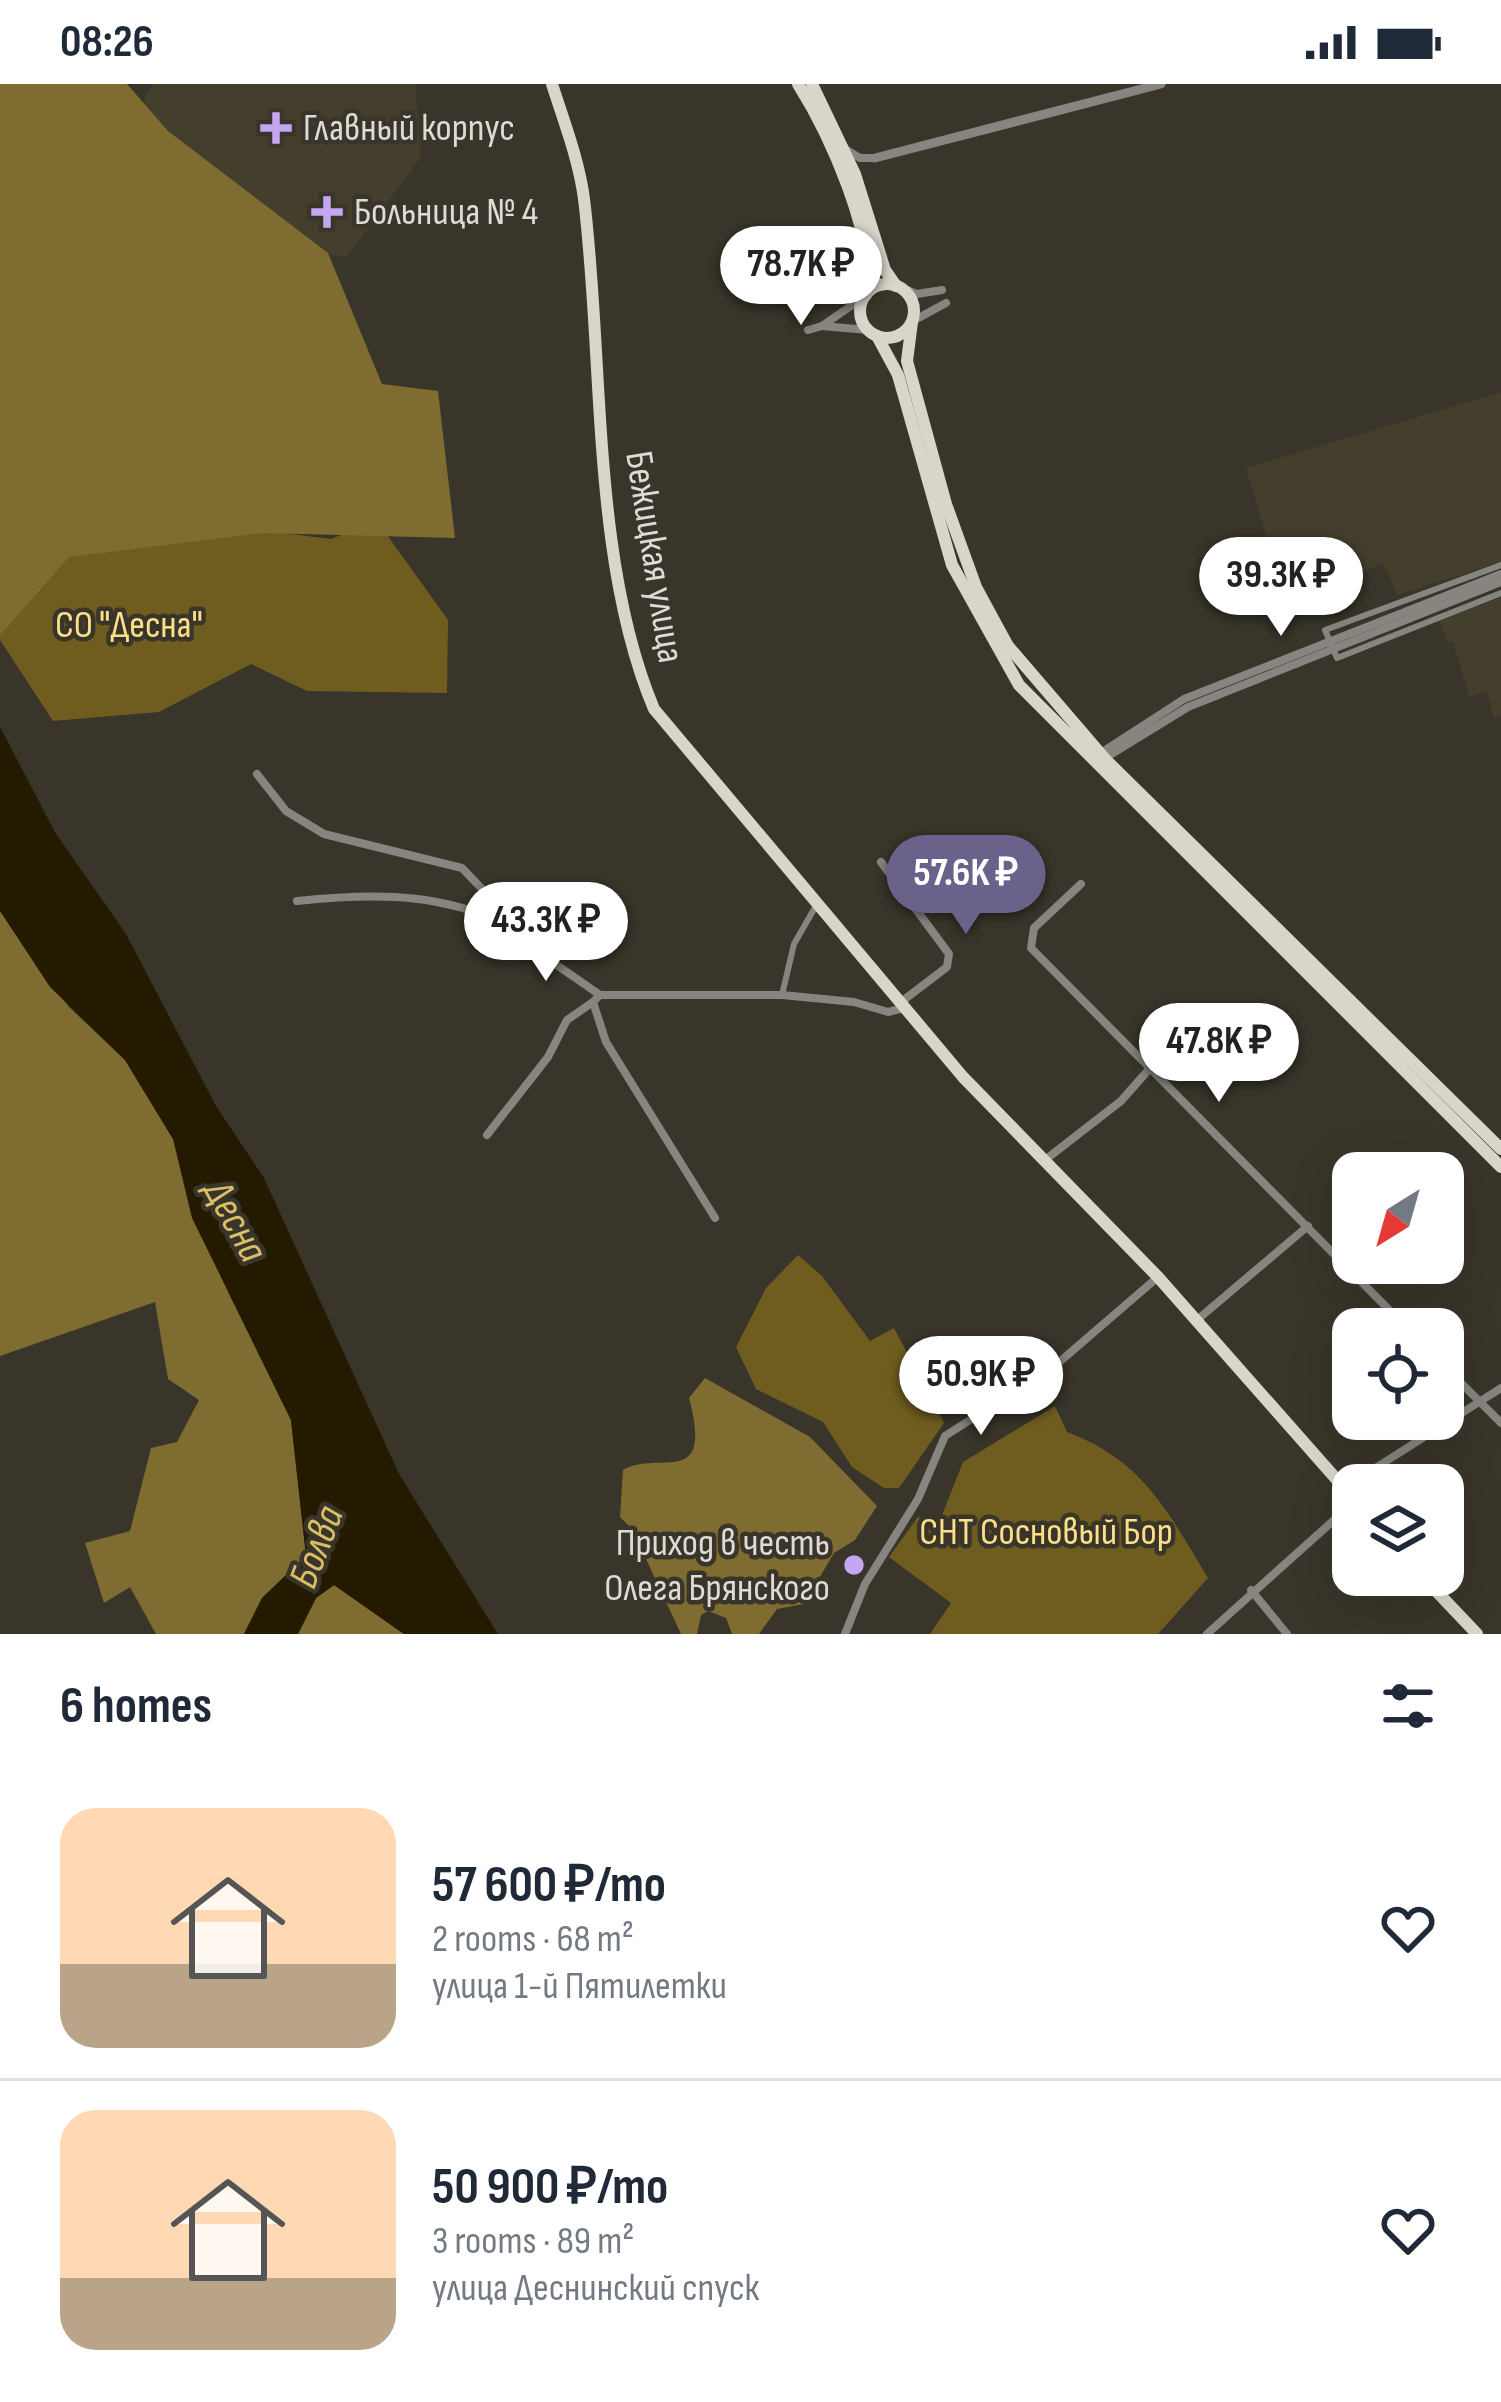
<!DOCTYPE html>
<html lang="en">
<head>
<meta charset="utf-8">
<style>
  body { margin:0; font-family:"Sofia Sans Condensed",sans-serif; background:#f2f2f3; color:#1f2937; height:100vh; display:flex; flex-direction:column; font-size:45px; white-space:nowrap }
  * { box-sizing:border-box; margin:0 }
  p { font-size:39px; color:#747a83 }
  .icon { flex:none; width:66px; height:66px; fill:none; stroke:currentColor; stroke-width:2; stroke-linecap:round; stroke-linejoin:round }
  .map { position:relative; height:1550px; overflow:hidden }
  .side { display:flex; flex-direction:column; background:#fff; flex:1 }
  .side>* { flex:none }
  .needle { width:78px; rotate:217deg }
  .fabs { position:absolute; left:1332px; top:1068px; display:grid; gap:24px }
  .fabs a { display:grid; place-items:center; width:132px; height:132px; border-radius:24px; background:#fff; box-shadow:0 12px 48px #0002; font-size:60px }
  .price { position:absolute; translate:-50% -102px; padding:0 27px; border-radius:42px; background:#fff; color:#222; font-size:39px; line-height:78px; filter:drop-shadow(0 3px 6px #0008) }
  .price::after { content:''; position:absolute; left:50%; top:72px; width:36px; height:27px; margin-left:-18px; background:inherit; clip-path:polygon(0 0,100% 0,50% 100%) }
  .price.current { background:#6a628b; color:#fff }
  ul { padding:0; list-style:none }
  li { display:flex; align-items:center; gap:36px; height:300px; padding:0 60px }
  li+li { border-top:3px solid #e0e1e3 }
  li span { display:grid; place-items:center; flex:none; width:336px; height:240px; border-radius:36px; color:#555 }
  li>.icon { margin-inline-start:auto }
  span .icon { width:144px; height:144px; fill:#fffc; stroke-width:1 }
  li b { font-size:51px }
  h2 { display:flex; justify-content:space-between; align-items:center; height:144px; padding:0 60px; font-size:51px }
  .status { display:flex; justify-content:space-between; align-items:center; height:84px; padding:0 60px; background:#fff; direction:ltr }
  .status svg { height:33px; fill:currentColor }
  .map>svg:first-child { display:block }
  .built { fill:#443e2d }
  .green { fill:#6f5d20 }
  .forest { fill:#7f6c30 }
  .water { fill:#231a00 }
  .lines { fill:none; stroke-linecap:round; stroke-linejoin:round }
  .pedestrian { stroke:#878580; stroke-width:6 }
  .minor { stroke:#878580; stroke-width:8 }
  .tertiary { stroke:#878580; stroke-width:9 }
  .primary { stroke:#d9d5c9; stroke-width:12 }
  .poi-dot { fill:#c5a7f1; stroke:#39352a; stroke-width:4.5 }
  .labels { text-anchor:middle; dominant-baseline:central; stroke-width:9; stroke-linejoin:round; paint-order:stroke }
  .poi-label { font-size:39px; fill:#dddbd4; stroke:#39352a; text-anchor:start }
  .street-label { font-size:39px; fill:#dddbd4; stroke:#39352a }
  .park-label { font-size:39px; fill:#fce087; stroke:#39352a }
  .water-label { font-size:42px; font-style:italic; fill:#d9be65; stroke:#39352a }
</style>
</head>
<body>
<div class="status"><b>08:26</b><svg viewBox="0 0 49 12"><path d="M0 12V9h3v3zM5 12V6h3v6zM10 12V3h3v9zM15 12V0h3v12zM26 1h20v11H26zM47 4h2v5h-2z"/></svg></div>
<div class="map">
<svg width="1501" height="1550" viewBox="0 0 1501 1550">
  <rect width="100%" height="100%" fill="#39352a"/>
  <g class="built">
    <path d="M 153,0 L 415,0 L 421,73 L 346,174 L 328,169 L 168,47 L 143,18 Z"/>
    <path d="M 1501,308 L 1501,478 L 1397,511 L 1383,479 L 1287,523 L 1246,384 Z"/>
    <path d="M 1501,513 L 1501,631 L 1493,633 L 1487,608 L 1469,612 L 1453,558 L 1447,558 L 1439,537 Z"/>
  </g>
  <g class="green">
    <path d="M 377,437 L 448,536 L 447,609 L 307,607 L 251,580 L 159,628 L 53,637 L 0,556 L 0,536 L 58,467 L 227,442 L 331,455 Z"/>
    <path d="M 798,1171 L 822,1192 L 870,1257 L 894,1244 L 944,1339 L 899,1404 L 884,1404 L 852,1383 L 823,1338 L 756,1305 L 736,1263 L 766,1204 Z"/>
    <path d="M 1055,1322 L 1067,1348 C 1143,1376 1168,1428 1208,1494 L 1158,1550 L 930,1550 L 951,1519 L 889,1473 L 918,1433 L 939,1439 L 963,1378 Z"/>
  </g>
  <g class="forest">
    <path d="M 0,0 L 127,0 L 168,47 L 328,169 L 382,300 L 438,307 L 455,454 L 263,449 L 69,473 L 0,551 Z"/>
    <path d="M 0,827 L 69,923 L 125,976 L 173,1055 L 230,1212 L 291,1336 L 306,1472 L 262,1514 L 244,1550 L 156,1550 L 130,1503 L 104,1519 L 85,1459 L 130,1447 L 151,1364 L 177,1358 L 199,1316 L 168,1295 L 155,1218 L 0,1272 Z"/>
    <path d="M 705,1294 L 810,1353 L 877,1422 L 855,1456 L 834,1469 L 804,1520 L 777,1525 L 759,1550 L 732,1550 L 726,1534 L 708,1527 L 701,1531 L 697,1550 L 681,1550 L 632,1445 L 620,1433 L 623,1386 C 658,1365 714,1407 689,1314 Z"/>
    <path d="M 334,1501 L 404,1550 L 298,1550 L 316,1514 Z"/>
  </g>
  <path class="water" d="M 0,643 L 56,750 L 126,850 L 216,1022 L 264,1094 L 399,1390 L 498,1550 L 404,1550 L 334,1501 L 316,1514 L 298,1550 L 244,1550 L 262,1514 L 306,1472 L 291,1336 L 192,1134 L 173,1055 L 125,976 L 50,903 L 0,827 Z"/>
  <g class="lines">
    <g class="pedestrian">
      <path d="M 1501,481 L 1325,546 L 1337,574 L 1501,509"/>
      <path d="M 782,911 L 794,860 L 817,820"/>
    </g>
    <g class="minor">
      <path d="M 845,65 L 860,74 L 875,74"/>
      <path d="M 897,202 L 917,210 L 942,206"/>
      <path d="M 865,212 L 822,242 L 868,246"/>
      <path d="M 913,237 L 946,219"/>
      <path d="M 808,246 L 822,242"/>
      <path d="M 1099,670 L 1184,615 L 1501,490"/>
      <path d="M 1105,674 L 1188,623 L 1501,498"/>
      <path d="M 257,690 L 286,727 L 324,750 L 462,784 L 551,877 L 600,911 L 782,911 L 854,918 L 888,928 L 904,924"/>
      <path d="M 881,778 L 949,870 L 947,883 L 901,918"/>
      <path d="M 1081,800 L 1034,844 L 1031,864 L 1408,1245"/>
      <path d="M 297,817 C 383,808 446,809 524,848"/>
      <path d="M 600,911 L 593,918 L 606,958 L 715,1134"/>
      <path d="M 487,1051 L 548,973 L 567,936 L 593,918"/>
      <path d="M 1045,1076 L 1121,1017 L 1151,983"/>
      <path d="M 1197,1236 L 1308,1142"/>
      <path d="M 1443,1281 L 1501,1339"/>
      <path d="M 1344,1404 L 1501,1304"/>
      <path d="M 1251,1506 L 1287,1550"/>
      <path d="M 845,1550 L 865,1500 L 918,1415 L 945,1352 L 1057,1280 L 1158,1193"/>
      <path d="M 1207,1550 L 1353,1419"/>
    </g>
    <path class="tertiary" d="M 875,74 L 1161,0"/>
    <g class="primary">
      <path d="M 552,0 C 564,38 579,76 584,115 C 604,276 591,476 654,625 L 963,993 L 1158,1193 L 1353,1414"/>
      <path d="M 798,0 C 829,49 877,154 866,211"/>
      <path d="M 812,0 L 855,90 L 885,186 L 896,202"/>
      <circle cx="887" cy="227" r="27"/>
      <path d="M 912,238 L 907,277 L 946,420 L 976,503 L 1008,562 L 1105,675 L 1501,1065"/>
      <path d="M 877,252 L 898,291 L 952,481 L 1019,601 L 1501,1083"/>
      <path d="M 1421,1491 L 1477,1550"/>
    </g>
  </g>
  <g class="poi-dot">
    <path d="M270 26h12v12h12v12h-12v12h-12v-12h-12v-12h12z"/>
    <path d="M321 110h12v12h12v12h-12v12h-12v-12h-12v-12h12z"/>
    <circle cx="854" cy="1481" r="12"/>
  </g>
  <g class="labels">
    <g class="poi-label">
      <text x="303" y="44">Главный корпус</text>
      <text x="354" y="128">Больница № 4</text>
      <text x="830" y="1459" text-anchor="end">Приход в честь<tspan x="830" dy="45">Олега Брянского</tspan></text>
    </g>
    <g class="street-label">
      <text transform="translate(654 473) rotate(81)">Бежицкая улица</text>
    </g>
    <g class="park-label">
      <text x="129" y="541">СО "Десна"</text>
      <text x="1046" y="1448">СНТ Сосновый Бор</text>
    </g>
    <g class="water-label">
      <text transform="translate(235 1137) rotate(61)">Десна</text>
      <text transform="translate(317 1463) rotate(-69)">Болва</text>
    </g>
  </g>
</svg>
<div class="fabs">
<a><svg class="needle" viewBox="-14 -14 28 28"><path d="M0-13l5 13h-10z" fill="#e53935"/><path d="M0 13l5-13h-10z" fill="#747a83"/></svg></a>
<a><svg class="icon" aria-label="locate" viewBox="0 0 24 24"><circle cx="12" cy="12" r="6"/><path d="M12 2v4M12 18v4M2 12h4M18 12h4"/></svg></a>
<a><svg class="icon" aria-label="layers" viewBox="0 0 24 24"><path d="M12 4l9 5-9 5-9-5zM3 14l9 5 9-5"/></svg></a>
</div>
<b class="price" style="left:801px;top:244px">78.7K ₽</b>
<b class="price" style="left:1281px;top:555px">39.3K ₽</b>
<b class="price current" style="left:966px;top:853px">57.6K ₽</b>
<b class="price" style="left:546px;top:900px">43.3K ₽</b>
<b class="price" style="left:1219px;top:1021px">47.8K ₽</b>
<b class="price" style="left:981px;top:1354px">50.9K ₽</b>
</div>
<section class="side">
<h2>6 homes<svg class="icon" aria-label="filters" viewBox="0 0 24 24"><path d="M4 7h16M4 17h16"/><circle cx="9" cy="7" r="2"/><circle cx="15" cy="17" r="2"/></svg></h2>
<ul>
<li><span style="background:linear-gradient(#ffd9b3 65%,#b9a48a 0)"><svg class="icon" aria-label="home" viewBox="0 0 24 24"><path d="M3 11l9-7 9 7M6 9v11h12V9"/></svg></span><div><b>57 600 ₽/mo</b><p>2 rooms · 68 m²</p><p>улица 1-й Пятилетки</p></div><svg class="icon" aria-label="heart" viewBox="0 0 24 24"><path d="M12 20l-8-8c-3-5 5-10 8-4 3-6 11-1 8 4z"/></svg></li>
<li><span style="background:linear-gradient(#ffd9b3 70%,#b9a48a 0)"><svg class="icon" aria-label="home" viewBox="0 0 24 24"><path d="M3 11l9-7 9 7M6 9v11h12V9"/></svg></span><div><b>50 900 ₽/mo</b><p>3 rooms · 89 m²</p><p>улица Деснинский спуск</p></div><svg class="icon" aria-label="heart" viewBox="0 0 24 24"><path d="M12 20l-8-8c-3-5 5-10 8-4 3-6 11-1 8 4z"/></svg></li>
</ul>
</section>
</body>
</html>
